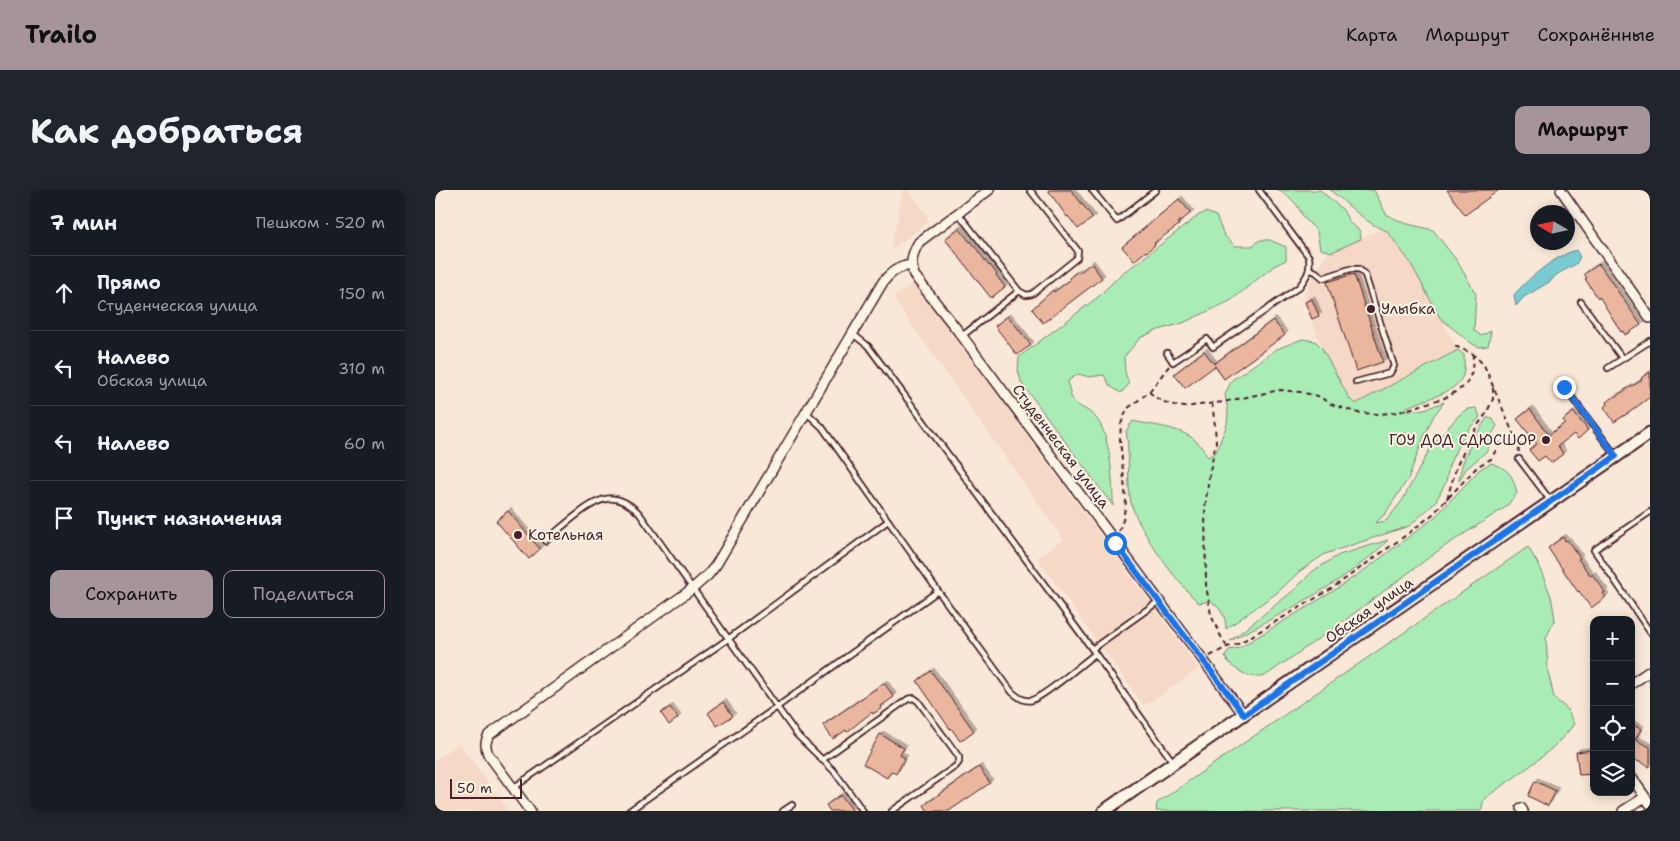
<!DOCTYPE html>
<html lang="ru">
<meta charset="utf-8">
<style>
body{margin:0;font-family:"Shantell Sans",sans-serif;background:#20242c;color:#f1f3f6}
.controls{position:absolute;right:15px;bottom:15px;display:grid;overflow:hidden;border-radius:10px;box-shadow:0 2px 12px #0003}
.controls button{width:45px;height:45px;display:grid;place-items:center;padding:0;border:0;border-bottom:1px solid #363941;background:#171b24;color:#f1f3f6;font:25px sans-serif}
.compass{position:absolute;left:1095px;top:15px;width:45px;height:45px;border-radius:50%;background:#171b24;box-shadow:0 2px 12px #0003;rotate:279deg}
.scale{position:absolute;left:15px;bottom:12px;width:72px;box-sizing:border-box;padding-left:5px;border:2px solid #4a1f2b;border-top:0;font-size:14px;line-height:18px;white-space:nowrap;color:#4a1f2b;-webkit-text-stroke:4px #fcf5e5;paint-order:stroke}
.stop{position:absolute;width:15px;height:15px;margin:-11px;border:4px solid #1a73e8;border-radius:50%;background:#fff}
.stop.end{background:#1a73e8;border-color:#fff;box-shadow:0 1px 5px #0008}
.list{margin:0;padding:0;list-style:none}
h2{display:flex;justify-content:space-between;align-items:center;height:65px;margin:0;padding:0 20px;font-size:21px}
h2 small{font-size:16px;font-weight:400;color:#9ea1a6}
.list li{display:grid;grid-template-columns:32px 1fr auto;gap:15px;align-items:center;box-sizing:border-box;height:75px;padding:0 20px;border-top:1px solid #363941}
.list b{display:block;font-size:19px;white-space:nowrap}
.list p{margin:0;font-size:16px;white-space:nowrap;color:#9ea1a6}
.list em{font-size:16px;font-style:normal;color:#9ea1a6}
.actions{display:flex;gap:10px;padding:15px 20px}
.actions a{flex:1;padding:11px 0;border:1px solid #a6949b;border-radius:10px;text-align:center;font-size:18px;color:#a6949b}
.actions .main{background:#a6949b;color:#111}
.icon{flex:none;width:28px;height:28px;fill:none;stroke:currentColor;stroke-width:2;stroke-linecap:round;stroke-linejoin:round}
.map{position:relative;flex:none;width:1215px;height:621px;overflow:hidden;border-radius:10px}
header{display:flex;align-items:center;gap:30px;box-sizing:border-box;height:70px;padding:0 25px;background:#a6949b;color:#111}
header strong{font-size:24px}
nav{display:flex;gap:28px;margin-inline-start:auto;font-size:18px}
.intro{display:flex;align-items:center;justify-content:space-between;box-sizing:border-box;height:120px;padding:0 30px}
h1{margin:0;font-size:35px}
.button{padding:12px 22px;border-radius:10px;background:#a6949b;color:#111;font-size:18px;font-weight:700}
main{display:flex;gap:30px;padding:0 30px}
aside{flex:1;background:#171b24;border-radius:10px;box-shadow:0 2px 12px #0003}
.map>svg:first-child{display:block}
</style>
<header>
<strong>Trailo</strong>
<nav><a>Карта</a><a>Маршрут</a><a>Сохранённые</a></nav>
</header>
<div class="intro"><h1>Как добраться</h1><a class="button">Маршрут</a></div>
<main>
<aside>
<h2>7 мин<small>Пешком · 520 m</small></h2>
<ul class="list">
<li><svg class="icon" aria-label="ahead" viewBox="0 0 24 24"><path d="M12 20V5M6 11l6-6 6 6"/></svg><div><b>Прямо</b><p>Студенческая улица</p></div><em>150 m</em></li>
<li><svg class="icon" aria-label="left" viewBox="0 0 24 24"><path d="M17 20v-9H6M10 6l-5 5 5 5"/></svg><div><b>Налево</b><p>Обская улица</p></div><em>310 m</em></li>
<li><svg class="icon" aria-label="left" viewBox="0 0 24 24"><path d="M17 20v-9H6M10 6l-5 5 5 5"/></svg><div><b>Налево</b></div><em>60 m</em></li>
<li><svg class="icon" aria-label="arrive" viewBox="0 0 24 24"><path d="M6 21V4h12l-3 4 3 4H6"/></svg><div><b>Пункт назначения</b></div></li>
</ul>
<div class="actions"><a class="main">Сохранить</a><a>Поделиться</a></div>
</aside>
<div class="map">
<svg width="1215" height="621" viewBox="0 0 1215 621">
<defs>
<filter id="shadow"><feDropShadow dx="3" dy="-3" stdDeviation="0" flood-color="#0004"/></filter>
</defs>
<rect width="100%" height="100%" fill="#f9e8d7"/>
<filter id="ink" filterUnits="userSpaceOnUse"><feTurbulence type="fractalNoise" baseFrequency=".02" numOctaves="2"/><feDisplacementMap in="SourceGraphic" scale="10" xChannelSelector="R" yChannelSelector="G"/><feConvolveMatrix kernelMatrix="1 2 1 2 8 2 1 2 1" color-interpolation-filters="sRGB"/></filter>
<g filter="url(#ink)">
<path fill="#f5d9c6" d="M468,0H473L493,26L491,34L455,61Z
M946,39L952,41L975,72L1023,160L920,214L914,208L887,158L868,110L871,99L876,89L891,65Z
M479,92L764,479L709,516L602,368L628,349L458,108Z
M24,553L74,621H0V570Z"/>
<path fill="#a9ecb6" stroke="#7a8670" d="M843,0H885L908,20L915,33L925,41L926,49L897,62L885,59L882,41L869,28L862,15L854,7Z
M895,0H939L951,24L969,33L998,40L1022,71L1041,104L1039,140L1046,146L1056,141L1053,156L1044,157L1036,153L1005,128L975,72L952,41C932,35 912,13 895,0Z
M771,22L781,26L789,45L800,56H817L825,50H835L851,57V70L839,76L795,111L748,133L720,141L705,148L689,167L690,182L694,194L686,203L675,196L669,185L654,187L643,184L633,191C636,224 650,211 664,232C676,251 678,294 678,316L586,192L583,180L584,167L663,107L687,83L699,75L764,25Z
M867,149L880,151L887,158L914,208L920,214L1023,160L1029,165C1029,171 1030,179 1028,185C1021,205 986,209 969,219C982,223 996,217 1009,212L998,227L988,249L973,289L950,324L940,333L951,331L967,311L996,257L1024,225L1032,219L1041,218L1045,227L1033,240L1023,256L1014,275L1011,292L1000,313L974,336L890,364L865,381L843,402L819,419L791,439C791,426 786,419 776,411L764,413C743,394 698,335 695,307C692,285 695,263 691,241L698,231C719,236 749,237 764,254C768,258 770,264 773,267L781,262L792,234L793,221L790,204L797,190L842,159Z
M1052,228H1057L1062,236L1056,246L1053,260L1031,279L1024,291C1026,268 1039,247 1052,228Z
M1056,273C1075,280 1077,284 1082,303L1071,317L1007,358L906,433L830,486C815,490 798,480 790,467L794,460L804,458L897,402L935,376L1000,327L1045,279Z
M953,350C911,393 848,422 795,451L858,401L878,381L904,365Z
M1093,357L1103,374L1116,406L1120,429L1111,448L1113,481L1119,508L1132,519L1139,534C1114,567 1081,585 1049,609L1046,621H721L722,613Z"/>
<path fill="#79cbd1" stroke="#66868f" d="M1141,60L1145,67L1141,74L1121,85L1116,91L1089,107L1081,116L1079,105C1093,88 1120,66 1141,60Z"/>
<path fill="#ebb69e" stroke="#4a1f2b" filter="url(#shadow)" d="M613,0H636L658,28L643,39L633,26L632,27Z
M1012,0H1064L1030,25Z
M744,9L756,23L743,33L744,35L719,53L720,55L712,62L711,61L699,71L687,57Z
M524,38L535,52L536,51L554,76L555,75L562,84L561,85L570,97L556,108L510,49Z
M656,73L667,88L608,133L597,119L618,100L619,102L635,90L634,88L643,81L644,83Z
M1164,74L1206,135L1190,145L1188,141L1186,142L1164,106L1163,108L1150,89L1152,88L1149,84Z
M919,84L948,172L921,181L892,92Z
M877,109L884,126L877,129L870,112Z
M573,126L596,155L582,165L560,136Z
M838,130L850,145L789,189L780,176L750,198L739,184L769,161L779,174Z
M1215,182V207L1195,222L1179,232L1169,217L1172,214L1171,212L1207,190L1206,188Z
M1095,219L1114,245L1130,233L1128,230L1138,222L1153,240L1143,249L1139,244L1123,256L1128,264L1116,273L1110,266L1103,271L1094,260L1102,254L1082,229Z
M73,321L105,359L94,369L61,331Z
M1128,347L1130,351L1132,350L1145,368L1143,369L1155,385L1157,384L1170,402L1168,403L1171,407L1156,418L1144,401L1143,402L1113,358Z
M496,481L539,541L525,551L516,538L515,539L482,491Z
M449,493L459,507L446,516L447,518L438,524L437,522L412,542L411,540L398,549L388,535Z
M288,512L298,526L282,536L273,523Z
M235,517L243,528L234,535L226,523Z
M1196,534L1206,539L1200,550L1215,557V577L1196,568Z
M445,544L469,558L465,565L470,568L461,584L456,581L452,588L428,574Z
M1158,560L1159,584L1144,585L1141,562Z
M544,577L555,593L514,621H493L489,615Z
M1100,591L1121,601L1113,616L1093,606Z
M406,605L418,621H395L391,615Z"/>
<g fill="none" stroke-linecap="round" stroke-linejoin="round">
<defs>
<path id="lane" d="M657,0L682,31L721,0
M523,23L584,101L591,105L597,104L642,68L643,61L595,0
M874,79L881,82L888,88L915,79H924L930,85L959,176L955,183L921,192
M1146,112L1187,168
M418,144L433,156L657,459L738,572
M527,146L584,101
M732,163L738,172L772,149L778,157L864,97C872,86 876,81 874,67L824,0
M1173,178L1215,151
M1129,197L1181,266
M372,223L387,237L503,401L577,502C583,507 589,512 597,510C612,505 646,474 660,464
M1084,269L1115,310
M1215,322L1159,360L1215,442
M110,351C121,342 131,333 143,324C166,306 182,301 204,323L362,545L399,581L428,621
M657,459L724,411
M387,570L473,509L479,508L483,511L524,567V572L521,576L457,621
M78,598L293,449L453,331
M194,621L342,517L503,401
M348,621L357,615"/>
<path id="street" d="M554,0L484,52C477,64 475,72 479,85L527,146L809,525
M1126,0L1215,128
M1196,494L1215,481
M1196,587L1215,614
M1086,618L1088,621
M95,621L53,564C50,556 50,552 54,545L257,399L273,385L281,375L448,92C456,82 463,77 476,75
M1188,621L1210,607"/>
<path id="secondary" d="M669,621L1215,243"/>
</defs>
<use href="#lane" stroke="#4a1f2b" stroke-width="8"/>
<use href="#street" stroke="#4a1f2b" stroke-width="12"/>
<use href="#secondary" stroke="#4a1f2b" stroke-width="15"/>
<path stroke="#4a1f2b" stroke-width="2" stroke-dasharray="5 4" stroke-linecap="butt" d="M1020,156L1038,164L1049,175L1083,255
M714,202L723,209L734,214L749,217L788,212L845,200L865,202L883,206L896,214L923,223L945,224L964,222L1012,207L1030,196L1037,182L1038,164
M777,213L780,236L781,252L774,286L770,318L771,395L776,425L784,443L792,457
M1012,309L1022,275L1042,236L1051,224L1058,209V194
M684,341L688,330L691,311L685,249L686,234L692,219L714,202L734,176
M775,466L792,457L803,454L896,399L974,343L998,324L1043,276L1056,269L1065,253L1072,251L1083,255L1084,262"/>
<use href="#lane" stroke="#fcf5e5" stroke-width="4.5"/>
<use href="#street" stroke="#fcf5e5" stroke-width="9"/>
<use href="#secondary" stroke="#fcf5e5" stroke-width="11"/>
</g>
</g>
<g fill="none" stroke-linecap="round" stroke-linejoin="round" filter="url(#ink)">
<path stroke="#1a73e8" stroke-width="6" d="M680,353L809,525L1181,266L1129,197"/>
</g>
<g fill="#4a1f2b" stroke="#fcf5e5" stroke-width="2">
<circle cx="936" cy="119" r="5"/>
<circle cx="1111" cy="250" r="5"/>
<circle cx="83" cy="345" r="5"/>
</g>
<g text-anchor="middle" dominant-baseline="central" stroke-width="4" stroke-linejoin="round" paint-order="stroke">
<g font-size="15" fill="#4a1f2b" stroke="#fcf5e5" text-anchor="start">
<text x="946" y="119">Улыбка</text>
<text x="1101" y="250" text-anchor="end">ГОУ ДОД СДЮСШОР</text>
<text x="93" y="345">Котельная</text>
</g>
<g font-size="15" fill="#4a1f2b" stroke="#fcf5e5">
<text transform="translate(626 256) rotate(53)">Студенческая улица</text>
<text transform="translate(934 420) rotate(-35)">Обская улица</text>
</g>
</g>
</svg>
<div class="controls">
<button>+</button>
<button>−</button>
<button><svg class="icon" aria-label="locate" viewBox="0 0 24 24"><circle cx="12" cy="12" r="6"/><path d="M12 2v4M12 18v4M2 12h4M18 12h4"/></svg></button>
<button><svg class="icon" aria-label="layers" viewBox="0 0 24 24"><path d="M12 4l9 5-9 5-9-5zM3 14l9 5 9-5"/></svg></button>
</div>
<svg class="compass" viewBox="-18 -18 36 36"><path d="M0-13l5 13h-10z" fill="#e53935"/><path d="M0 13l5-13h-10z" fill="#9ea1a6"/></svg>
<div class="scale">50 m</div>
<div class="stop" style="left:680px;top:353px"></div>
<div class="stop end" style="left:1129px;top:197px"></div>
</div>
</main>
